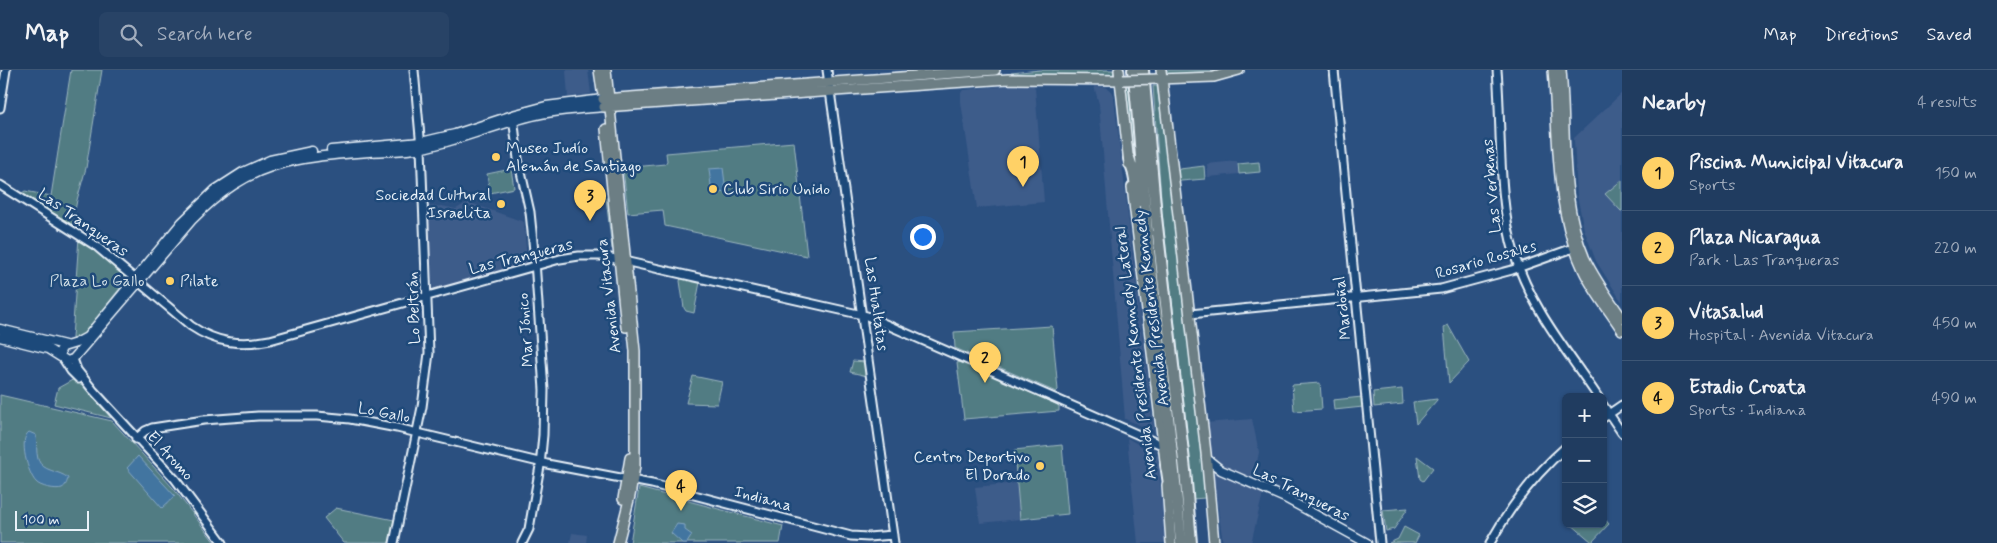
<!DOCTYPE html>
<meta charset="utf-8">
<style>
body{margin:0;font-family:Mynerve,sans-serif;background:#284366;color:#f1f3f6}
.controls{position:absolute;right:15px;bottom:15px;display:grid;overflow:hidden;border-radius:8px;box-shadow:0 1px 4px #0004}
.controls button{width:45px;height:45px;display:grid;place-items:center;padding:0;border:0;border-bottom:1px solid #3d5675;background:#203c60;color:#f1f3f6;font:25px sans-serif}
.scale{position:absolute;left:15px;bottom:12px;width:74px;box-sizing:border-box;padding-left:5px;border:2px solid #e8f1f8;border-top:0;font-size:14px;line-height:18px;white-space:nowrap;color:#e8f1f8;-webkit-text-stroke:4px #1f4a7a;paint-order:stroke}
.you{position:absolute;left:922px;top:166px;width:18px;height:18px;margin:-12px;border:4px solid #fff;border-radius:50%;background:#1a73e8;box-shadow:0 0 0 8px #1a73e833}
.badge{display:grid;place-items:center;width:32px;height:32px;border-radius:50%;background:#ffd166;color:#111;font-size:16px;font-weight:700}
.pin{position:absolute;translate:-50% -41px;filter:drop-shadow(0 1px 2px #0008)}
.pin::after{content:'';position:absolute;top:26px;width:18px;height:15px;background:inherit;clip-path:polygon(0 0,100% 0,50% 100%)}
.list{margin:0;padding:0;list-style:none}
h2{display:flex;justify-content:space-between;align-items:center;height:65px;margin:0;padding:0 20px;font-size:21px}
h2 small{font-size:16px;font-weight:400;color:#a2adbd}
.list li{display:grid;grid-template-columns:32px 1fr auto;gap:15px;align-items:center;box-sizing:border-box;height:75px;padding:0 20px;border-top:1px solid #3d5675}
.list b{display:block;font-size:19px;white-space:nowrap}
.list p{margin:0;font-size:16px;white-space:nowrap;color:#a2adbd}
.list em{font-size:16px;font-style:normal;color:#a2adbd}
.icon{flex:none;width:28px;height:28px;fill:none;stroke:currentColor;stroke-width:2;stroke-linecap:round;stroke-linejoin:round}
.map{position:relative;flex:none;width:1622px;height:473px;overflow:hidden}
header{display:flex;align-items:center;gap:30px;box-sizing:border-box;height:70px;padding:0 25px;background:#203c60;border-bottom:1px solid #3d5675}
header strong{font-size:24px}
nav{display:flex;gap:28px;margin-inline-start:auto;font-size:18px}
.search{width:350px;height:45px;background:#284366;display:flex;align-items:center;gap:12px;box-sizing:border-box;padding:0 18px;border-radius:8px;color:#a2adbd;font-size:19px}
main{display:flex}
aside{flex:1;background:#203c60}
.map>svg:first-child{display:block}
</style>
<header>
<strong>Map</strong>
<div class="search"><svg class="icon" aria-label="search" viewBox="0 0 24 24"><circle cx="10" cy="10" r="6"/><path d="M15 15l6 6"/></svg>Search here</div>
<nav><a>Map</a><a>Directions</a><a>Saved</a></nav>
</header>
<main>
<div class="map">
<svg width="1622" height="473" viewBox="0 0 1622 473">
<rect width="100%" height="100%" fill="#2b5080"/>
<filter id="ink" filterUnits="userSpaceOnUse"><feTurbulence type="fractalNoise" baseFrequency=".02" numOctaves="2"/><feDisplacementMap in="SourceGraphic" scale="10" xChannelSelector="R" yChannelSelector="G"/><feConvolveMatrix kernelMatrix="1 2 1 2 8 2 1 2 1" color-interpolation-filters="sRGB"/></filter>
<g filter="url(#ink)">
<path fill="#3e5c8a" d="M566,0H588L591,24L568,27Z
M1032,13L1035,18L1044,132L977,138L961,32V23L963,20Z
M1094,16L1105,17L1111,21L1114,28L1154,361L1125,349L1099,34Z
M1622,23V232L1596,191L1584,159L1577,125L1574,68Z
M1237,91L1238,104L1208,107L1207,94Z
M468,132L524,152L527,193L433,219L427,137L442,136L456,139Z
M1252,349L1259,382L1256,397L1252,405L1264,419L1251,473H1223L1206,353Z
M1127,368L1158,386L1165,473H1138Z
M1017,413L1020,449L980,453L975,417Z
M572,463L587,465L586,473H570Z"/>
<path fill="#517c83" stroke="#9cb6be" d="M71,0H102L86,98L77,130L72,156L22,123L25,121L51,126Z
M1040,0H1113L1114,5H1012L1011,3Z
M1167,0H1223L1219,3L1167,4Z
M1126,16H1129L1138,103L1131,69Z
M1153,16H1157C1177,152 1194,290 1205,428L1192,429L1186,354L1162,142Z
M794,72L807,186L665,156L663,140L628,143L623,98L665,94L667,91L666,83Z
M1259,92L1260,102L1239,104L1238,94Z
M1204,96L1205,109L1181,111L1178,110V100L1180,99Z
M511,99L514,118L490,123L487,104Z
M1622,110V141H1621L1605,124Z
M606,128H608L614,179H612Z
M79,167L128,208L83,265L73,270L72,268Z
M1155,190H1157L1177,357L1187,473H1185L1175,358Z
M681,208L700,212L694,243L686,241L684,238L680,211Z
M1448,255L1469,292L1449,313L1444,257Z
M1052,256L1058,320L1056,322L955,278L954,262Z
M853,291L866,292L867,306L850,302Z
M961,292L1056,334L1059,336V341L964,349L957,293Z
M693,306L722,312L717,334L686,333Z
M76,308L111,348L54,334L58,318Z
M1320,313L1322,339L1294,341L1292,315Z
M1402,319L1403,334L1374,337L1373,322Z
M0,325L112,351L173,418L215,473H0Z
M1362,327L1363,337L1334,340L1333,330Z
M1437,329V330L1416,354L1413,332Z
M1062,375L1068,444L1020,449L1014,380Z
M1417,386L1433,398L1423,411L1420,409Z
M639,418L783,456L780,473H630Z
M336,438L394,450L389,473H344L324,448Z
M1408,438L1394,459L1386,461L1383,440Z
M1603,447L1609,454L1592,472L1571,454H1603Z
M1404,457L1419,465L1415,473H1389L1398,469Z"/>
<path fill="#4375a0" stroke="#85a7c3" d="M723,98L726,122L712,124L709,99Z
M29,362L36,365C37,373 36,382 38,389C42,402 59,400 68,408C67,412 66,416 62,418C56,420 40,417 36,412C28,404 18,369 29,362Z
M138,386L175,426L162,438L127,398Z
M677,454L685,455V460L692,465L687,473H682L671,463Z"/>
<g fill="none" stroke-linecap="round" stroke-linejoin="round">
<defs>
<path id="tertiary" d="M827,0L894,473
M1334,0L1380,473
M1497,0C1502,60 1497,128 1515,186C1531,238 1568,282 1598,327
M0,38L6,0
M513,46L518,89L530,142L535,191L544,320L543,365L540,396L529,459L522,473
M0,115L96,176L191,256C216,273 240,276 270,270L560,189L579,186H602L867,246L1164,376
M1190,244L1441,219L1512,200L1579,176
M73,289L77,300L93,320L175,409L223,473
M64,290L71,301L79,309
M1603,335L1622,363
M1603,348L1622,335
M136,369L145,361L152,358L204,350L258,346H317L350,349L397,358L547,394L652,414L851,466L868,467L893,465
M394,473L422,337L429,283L421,78L414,0
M1490,473C1510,437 1535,404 1566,377"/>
<path id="secondary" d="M331,80L421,72L455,64L516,44L546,36L603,29
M0,259L65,275
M0,267L48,279L67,291L73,289L192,150C250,91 292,88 370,82C387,81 406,81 423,78C460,70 495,55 532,46C556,40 580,39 604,37
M61,286L60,281L63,277L76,273L87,267L182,152L215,120L243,102L270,90L312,81
M1206,388L1221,400L1285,428L1367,473"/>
<path id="primary" d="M599,0L602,21
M606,0L635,281V396L630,426L618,473
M1119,0L1129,94
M1161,0L1206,383L1214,473
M1553,0C1559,66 1554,137 1583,199C1593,221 1609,240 1622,260
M1561,0C1567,63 1559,130 1585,189C1595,210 1609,229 1622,248
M1158,9L1214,7L1239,0
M603,29L995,0
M604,37L1008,9L1123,10
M606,59L626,257
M1132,117L1166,399
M1167,415L1171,473
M623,429L630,388"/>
<path id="motorway" d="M1133,0C1140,57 1142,114 1148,170C1159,271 1172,372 1181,473
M1143,0L1156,147L1185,400L1191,473
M1129,88L1133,100L1139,131
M1166,394L1170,421"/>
</defs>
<use href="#tertiary" stroke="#e8f1f8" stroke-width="11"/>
<use href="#secondary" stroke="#e8f1f8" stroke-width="11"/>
<use href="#primary" stroke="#e8f1f8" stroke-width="12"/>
<use href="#motorway" stroke="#e8f1f8" stroke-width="14"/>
<use href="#tertiary" stroke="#1f4a7a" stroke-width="7"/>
<use href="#secondary" stroke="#1f4a7a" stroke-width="8"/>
<use href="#primary" stroke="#6c7e84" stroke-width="9"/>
<use href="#motorway" stroke="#6c7e84" stroke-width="10"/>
<defs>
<path id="primary-bridge" d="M1123,10L1158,9"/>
</defs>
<use href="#primary-bridge" stroke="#e8f1f8" stroke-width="12" stroke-linecap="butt"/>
<use href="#primary-bridge" stroke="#6c7e84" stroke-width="9"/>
</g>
</g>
<g fill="#ffd166" stroke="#1f4a7a" stroke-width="2">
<circle cx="496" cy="87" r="5"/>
<circle cx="713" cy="119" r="5"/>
<circle cx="501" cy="134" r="5"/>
<circle cx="170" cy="211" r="5"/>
<circle cx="1040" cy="396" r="5"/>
</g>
<g text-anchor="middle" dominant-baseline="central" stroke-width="5" stroke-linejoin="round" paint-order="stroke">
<g font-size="16" fill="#e8f1f8" stroke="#1f4a7a" text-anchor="start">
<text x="506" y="78">Museo Judío<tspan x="506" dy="18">Alemán de Santiago</tspan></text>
<text x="723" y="119">Club Sirio Unido</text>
<text x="491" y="125" text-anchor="end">Sociedad Cultural<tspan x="491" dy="18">Israelita</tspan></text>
<text x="180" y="211">Pilate</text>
<text x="1030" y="387" text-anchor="end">Centro Deportivo<tspan x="1030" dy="18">El Dorado</tspan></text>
</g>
<g font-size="16" fill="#e8f1f8" stroke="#1f4a7a">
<text transform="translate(1492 116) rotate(-95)">Las Verbenas</text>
<text transform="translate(83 153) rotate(35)">Las Tranqueras</text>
<text transform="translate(521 187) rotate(-14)">Las Tranqueras</text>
<text transform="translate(1486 190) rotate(-16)">Rosario Rosales</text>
<text transform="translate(609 226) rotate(-97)">Avenida Vitacura</text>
<text transform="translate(876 234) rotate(82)">Las Hualtatas</text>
<text transform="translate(414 238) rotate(-92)">Lo Beltrán</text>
<text transform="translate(1152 238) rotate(-97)">Avenida Presidente Kennedy</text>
<text transform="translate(1343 238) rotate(-96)">Mardoñal</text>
<text transform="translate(526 260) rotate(-94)">Mar Jónico</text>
<text transform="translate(1136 283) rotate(-97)">Avenida Presidente Kennedy Lateral</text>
<text transform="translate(384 343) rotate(11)">Lo Gallo</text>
<text transform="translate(170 386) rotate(48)">El Aromo</text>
<text transform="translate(1301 423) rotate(27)">Las Tranqueras</text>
<text transform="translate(763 429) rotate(15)">Indiana</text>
</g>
<g font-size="16" fill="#d1dfe6" stroke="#1f4a7a">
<text x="97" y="211">Plaza Lo Gallo</text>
</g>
</g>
</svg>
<div class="controls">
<button>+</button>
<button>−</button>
<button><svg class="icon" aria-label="layers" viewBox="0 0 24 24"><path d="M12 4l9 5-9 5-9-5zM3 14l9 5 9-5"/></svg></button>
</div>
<div class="scale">100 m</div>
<div class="you"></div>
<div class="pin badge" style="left:1023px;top:117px">1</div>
<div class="pin badge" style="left:985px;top:313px">2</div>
<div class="pin badge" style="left:590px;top:151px">3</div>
<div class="pin badge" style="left:681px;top:441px">4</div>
</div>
<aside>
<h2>Nearby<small>4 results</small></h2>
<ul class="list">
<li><span class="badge">1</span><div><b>Piscina Municipal Vitacura</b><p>Sports</p></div><em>150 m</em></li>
<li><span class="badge">2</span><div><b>Plaza Nicaragua</b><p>Park · Las Tranqueras</p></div><em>220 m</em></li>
<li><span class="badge">3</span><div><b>Vitasalud</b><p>Hospital · Avenida Vitacura</p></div><em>450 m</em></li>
<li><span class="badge">4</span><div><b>Estadio Croata</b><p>Sports · Indiana</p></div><em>490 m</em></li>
</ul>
</aside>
</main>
